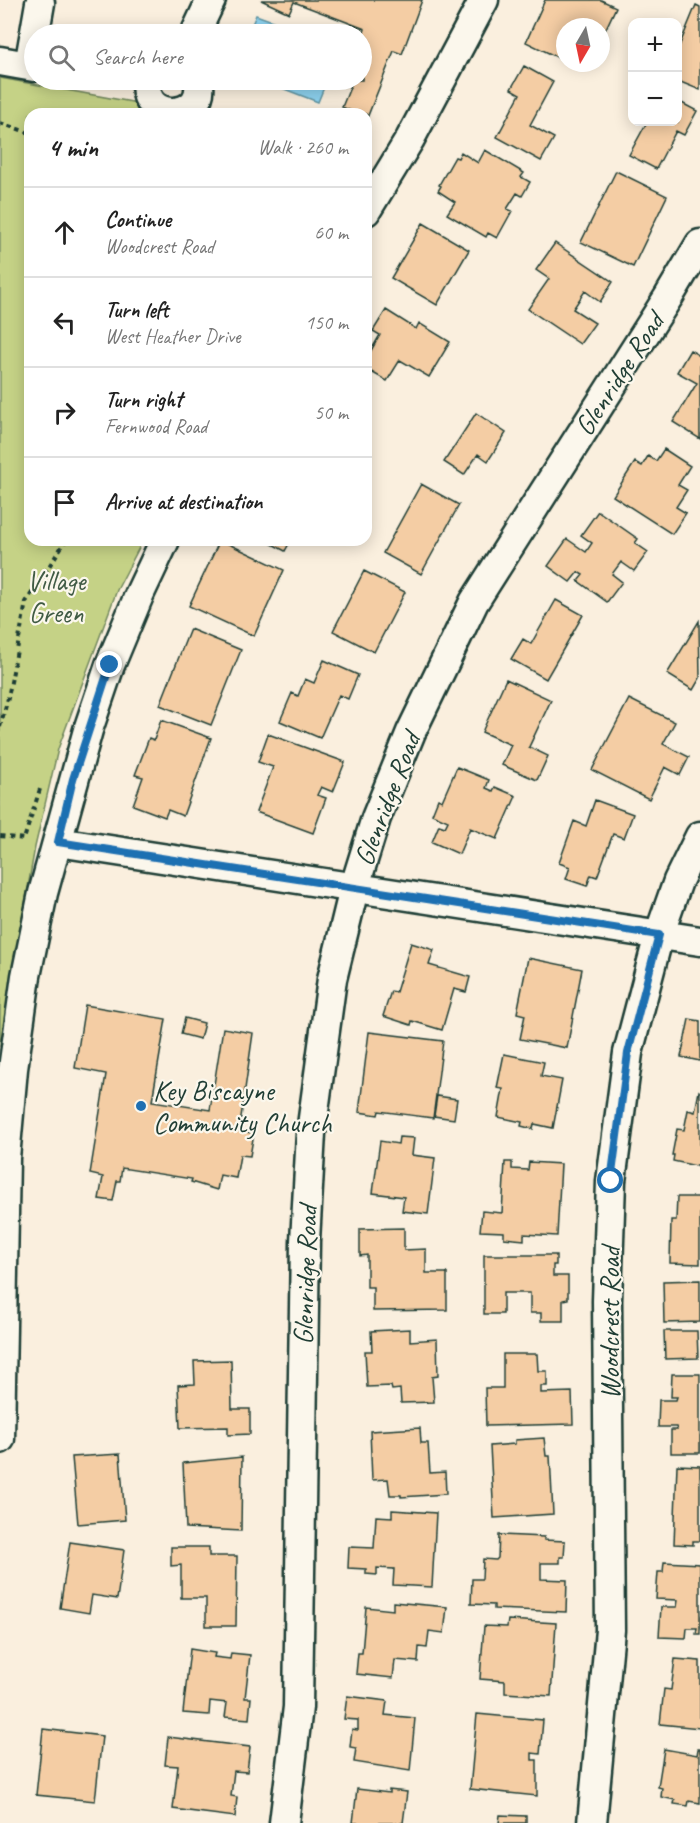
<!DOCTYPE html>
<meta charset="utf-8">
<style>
body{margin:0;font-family:Caveat,sans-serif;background:#f6f6f6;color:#222}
.controls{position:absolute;right:18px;top:18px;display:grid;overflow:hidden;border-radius:12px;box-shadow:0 3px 15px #0003}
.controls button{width:54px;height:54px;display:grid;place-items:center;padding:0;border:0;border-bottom:2px solid #e0e0e0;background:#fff;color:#222;font:30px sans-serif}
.compass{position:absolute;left:556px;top:18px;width:54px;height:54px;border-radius:50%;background:#fff;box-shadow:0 3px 15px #0003;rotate:189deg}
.stop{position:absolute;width:18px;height:18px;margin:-14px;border:4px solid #1f6fb2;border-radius:50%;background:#fff}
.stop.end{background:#1f6fb2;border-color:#fff;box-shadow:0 2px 6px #0008}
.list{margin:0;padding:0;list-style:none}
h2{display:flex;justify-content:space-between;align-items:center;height:78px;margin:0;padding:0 24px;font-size:26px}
h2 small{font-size:20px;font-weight:400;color:#767676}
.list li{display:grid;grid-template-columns:39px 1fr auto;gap:18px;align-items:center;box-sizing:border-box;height:90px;padding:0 24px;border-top:2px solid #e0e0e0}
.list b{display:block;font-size:22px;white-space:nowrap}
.list p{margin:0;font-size:20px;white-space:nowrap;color:#767676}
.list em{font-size:20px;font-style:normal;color:#767676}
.icon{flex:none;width:33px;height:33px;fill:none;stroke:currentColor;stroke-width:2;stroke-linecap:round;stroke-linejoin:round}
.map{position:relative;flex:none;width:700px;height:1823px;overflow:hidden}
.search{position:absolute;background:#fff;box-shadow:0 3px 15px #0003;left:24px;top:24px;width:348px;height:66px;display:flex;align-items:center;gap:15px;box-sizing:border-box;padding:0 21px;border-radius:33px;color:#767676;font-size:22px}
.panel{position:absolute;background:#fff;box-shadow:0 3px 15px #0003;left:24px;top:108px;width:348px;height:438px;border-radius:18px}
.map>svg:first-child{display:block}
</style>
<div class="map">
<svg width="700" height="1823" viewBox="0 0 700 1823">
<rect width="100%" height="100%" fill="#faefde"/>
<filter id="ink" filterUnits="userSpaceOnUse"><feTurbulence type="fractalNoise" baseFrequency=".0167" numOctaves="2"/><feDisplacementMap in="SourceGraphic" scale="12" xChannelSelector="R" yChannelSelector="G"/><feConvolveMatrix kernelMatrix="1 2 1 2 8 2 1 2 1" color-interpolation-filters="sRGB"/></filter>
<g filter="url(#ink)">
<path fill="#c5d286" stroke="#72885d" stroke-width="1.5" d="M0,78L132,102L143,114H30V540H143L117,590L58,749L35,847L0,1047Z"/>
<path fill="#8ed3f0" stroke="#6297a5" stroke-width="1.5" d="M256,15L308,34H248Z
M261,80H327L318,102Z"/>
<path fill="#f4cda4" stroke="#1f3d34" stroke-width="1.5" d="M261,0H422L402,54L394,51L367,118L366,114H358L342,107L353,80H362V57L367,42L362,39L365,29L294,2L289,13Z
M545,0H601L616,7L601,39V27H565V61L526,42Z
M696,5L700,7V90L678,81V49Z
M524,66L553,82L530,125L554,138L541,161L497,137L520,94L511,89Z
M678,101L697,111L684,135L676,131L656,169L629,155L647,122H678Z
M485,150L524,173L521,177L530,182L522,196L517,193L507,209L512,211L497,238L488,233L486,237L447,214L455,202L438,191L441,186L439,185L455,157L458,158L461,152L478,163Z
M616,171L667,196L633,267L581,242Z
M423,223L469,250L437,305L391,278Z
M555,243L613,282L600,302L585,291L573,309L595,323L580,344L528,309L549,279L536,270Z
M386,310L416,329L419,323L450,342L429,377L400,360L387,381L366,369V359L380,335L373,331Z
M690,350L700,356V439L673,422L697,383L677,372Z
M476,413L506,433L488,461L478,454L464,475L444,462Z
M664,449L690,466L678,485L687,490L676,507L686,513L672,534L613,496L635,462L642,466L648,456L656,461Z
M421,484L459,505L421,574L383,553Z
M598,511L638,539L635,543L648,552L634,571L621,562L612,574L622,582L607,602L578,581L583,575L578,572L570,582L548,566L567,539L586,552L592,543L581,535Z
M220,540L284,570L254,636L189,606Z
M265,540H291L285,551Z
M364,571L405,592L374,652L333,631Z
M556,600L583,615L546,679L511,659L523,639L531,644Z
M699,621L700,678L693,690L667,674Z
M190,629L241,650L211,725L160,705Z
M324,660L358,675L348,699L339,695L320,738L280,721L292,693L298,696L305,679L314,683Z
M506,679L551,700L529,747L548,756L537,780L502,765L511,745L482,732Z
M629,699L675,722L663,744L689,757L680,775L665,767L649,799L592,770Z
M161,720L211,738L183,816L168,810L165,817L133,805L143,777L135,775L149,738L154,740Z
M268,734L345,762L333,792L321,787L317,795L326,798L313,833L256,812L273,767L258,762Z
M457,767L489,780L486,788L493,791L495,787L516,796L497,839L470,828L459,854L432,842L439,825L445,827L448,821L432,814L438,799L442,801Z
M595,800L633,814L624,838L613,834L597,877L591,875L587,886L566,879L570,867L559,863L574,821L586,826Z
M411,943L434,950L429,965L470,977L466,992L454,989L442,1030L412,1021L411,1025L383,1016L391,991L396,992Z
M528,958L582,969L567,1048L520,1039L525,1015L517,1013Z
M85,1005L166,1019L152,1101L210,1110L223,1028L253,1033L239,1131L254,1133L250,1156L240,1155L236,1178L220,1175L217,1190L191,1182L192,1179L122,1168L120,1181H117L113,1201L99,1199L103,1177L90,1174L106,1074L75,1068Z
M185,1018L204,1023L200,1039L181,1034Z
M689,1019L700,1021V1061L681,1057Z
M369,1032L443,1041L433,1118L379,1111L378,1115L359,1112Z
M504,1054L544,1062L541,1076L562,1080L553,1128L534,1124L533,1129L521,1126L522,1122L498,1117L503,1089L497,1088Z
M699,1091L700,1092V1170L696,1166L673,1161L674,1155H672L677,1129L684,1130L688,1110L695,1112Z
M437,1096L457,1099L454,1119L434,1116Z
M399,1137L414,1138L412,1155L435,1158L428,1214L402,1211L404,1197L373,1193L380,1141L398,1144Z
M505,1162H512V1169L528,1170L529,1162L561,1164L557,1236L524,1234V1240L504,1238V1232L480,1231L482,1211L502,1213Z
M677,1197H700V1264L670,1263L671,1220H676Z
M404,1228V1250L426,1249V1273H447V1310L373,1311V1287H367V1255L360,1256V1229Z
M484,1255H556V1265H553V1276H568V1299L563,1300V1321H541V1313H530V1293H503V1314H484Z
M700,1280V1322L664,1323L663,1281Z
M410,1329V1341L437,1339L438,1376L432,1377L434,1402L401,1403L400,1389L392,1390L391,1386L367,1387L365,1351H372L371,1331Z
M664,1331H697L698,1358L665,1359Z
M503,1354H537L538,1371H547V1386H541V1393L572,1392L573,1424L486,1426L485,1388H503Z
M231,1360L232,1409H250V1434L228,1435V1427L180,1428L178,1385L195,1384L194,1361Z
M672,1374H700V1453H671V1430H677L676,1427H658L659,1400H676L677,1397H671Z
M420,1428L421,1443H428L430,1473L445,1472L446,1494L401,1497V1495H390L388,1479L372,1480L370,1431Z
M544,1438L546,1456H550L553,1514L494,1518L490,1446L515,1444V1440Z
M120,1454L125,1520L78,1524L72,1457Z
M242,1457L241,1531L186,1528L183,1463Z
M677,1465L700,1466V1541H693V1545L674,1544Z
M392,1510L436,1513L432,1587L393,1585L394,1569L377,1568V1575L366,1574V1569L348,1568L349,1547L374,1548L376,1516L392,1517Z
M499,1535L544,1537V1540L565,1541L564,1557H560V1563H541V1579L567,1580L566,1612L494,1609V1605L471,1604L472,1579H482L483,1559L496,1560L498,1558Z
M70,1542L124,1550L117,1599L92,1595L89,1613L60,1608Z
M171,1547H209V1556H237L236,1626H206V1598H181V1565L171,1566Z
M664,1562L700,1564V1634H696L697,1628H687L686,1638L659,1637L661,1607H677L678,1600L656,1599L658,1572H663Z
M393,1602L447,1607L444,1633L429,1631L427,1648L419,1647L418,1662L395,1660L393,1678L356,1674L358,1653H362L366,1607L393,1610Z
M508,1620L556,1623L551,1696L505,1693V1681L480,1679L484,1626L507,1627Z
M190,1649L215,1653L214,1657L230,1659L231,1653L250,1655L245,1698H251L249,1719L225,1717L227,1703L210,1701L209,1715L183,1713Z
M675,1659L700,1661V1728L660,1724L664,1689L671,1690Z
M347,1696L387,1701L385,1715L415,1718L410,1771L354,1762L356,1748L350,1747L352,1729L358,1730V1720L344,1719Z
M477,1714L543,1720L540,1754L532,1753V1760H537V1796L470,1789Z
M43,1729L102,1736L95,1801L36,1795Z
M168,1737L250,1747L247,1772L234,1771L231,1796L237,1797L235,1817L173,1809L178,1766L165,1765Z
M664,1749L697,1755L698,1749H700V1803L689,1801L688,1806L674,1804L675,1800L661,1797L662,1788L658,1787Z
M357,1789L389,1793V1790L407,1792L403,1823H353Z
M500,1815L526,1816V1823H499Z"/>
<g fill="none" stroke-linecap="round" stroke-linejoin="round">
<defs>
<path id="minor" d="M195,34L211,0
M0,61L34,67
M29,66L40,3
M147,80C139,124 209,121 198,80
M366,211L410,139L484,0
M58,842L700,941
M0,1439L5,1158L13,1069L26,976L43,893L88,730L110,665L140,593L165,540
M284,1823L298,1707L305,1241L311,1133L332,979L354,889L376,818L411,732L474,602L669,296L700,244
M592,1823L610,1630L607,1301L611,1181L628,1053L659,935L678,881L700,836"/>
</defs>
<use href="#minor" stroke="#1f3d34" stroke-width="33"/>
<path stroke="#1f3d34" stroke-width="4" stroke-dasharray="4.5 4.5" stroke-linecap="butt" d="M0,123L30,133
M0,727L8,698L26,602L66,540
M0,836L24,839L41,786"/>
<use href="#minor" stroke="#fbf7ec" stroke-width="28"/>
</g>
</g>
<g fill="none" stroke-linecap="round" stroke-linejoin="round" filter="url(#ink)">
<path stroke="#1f6fb2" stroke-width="8" d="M110,665L73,779L58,842L659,935L628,1053L611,1181"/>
</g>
<circle fill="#1f6fb2" stroke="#fbf7ec" stroke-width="2" cx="141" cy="1106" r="6"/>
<g text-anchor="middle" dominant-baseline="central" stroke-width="4.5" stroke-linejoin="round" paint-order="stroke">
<g font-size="28" fill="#1f3d34" stroke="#fbf7ec">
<text transform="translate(619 374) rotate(-57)">Glenridge Road</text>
<text transform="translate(387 799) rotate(-69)">Glenridge Road</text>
<text transform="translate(305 1275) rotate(-88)">Glenridge Road</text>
<text transform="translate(609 1323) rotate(-90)">Woodcrest Road</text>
</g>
<g font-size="28" fill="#405b44" stroke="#fbf7ec">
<text x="56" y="580">Village<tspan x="56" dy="32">Green</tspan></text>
</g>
<g font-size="28" fill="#1f3d34" stroke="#fbf7ec" text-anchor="start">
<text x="153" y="1090">Key Biscayne<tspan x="153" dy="32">Community Church</tspan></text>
</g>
</g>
</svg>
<div class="controls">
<button>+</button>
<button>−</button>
</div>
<svg class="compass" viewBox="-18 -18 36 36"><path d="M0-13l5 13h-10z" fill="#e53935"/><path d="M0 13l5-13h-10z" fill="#767676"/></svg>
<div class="stop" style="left:611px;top:1181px"></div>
<div class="stop end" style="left:110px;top:665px"></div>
<div class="search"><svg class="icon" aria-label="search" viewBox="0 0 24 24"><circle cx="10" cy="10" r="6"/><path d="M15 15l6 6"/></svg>Search here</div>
<section class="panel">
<h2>4 min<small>Walk · 260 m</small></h2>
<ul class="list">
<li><svg class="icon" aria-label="ahead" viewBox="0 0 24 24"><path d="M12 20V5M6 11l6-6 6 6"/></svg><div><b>Continue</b><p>Woodcrest Road</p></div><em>60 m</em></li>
<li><svg class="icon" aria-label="left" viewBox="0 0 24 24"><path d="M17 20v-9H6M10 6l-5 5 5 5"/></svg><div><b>Turn left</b><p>West Heather Drive</p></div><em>150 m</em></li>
<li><svg class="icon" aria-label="right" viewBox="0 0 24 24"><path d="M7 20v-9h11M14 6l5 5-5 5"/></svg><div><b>Turn right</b><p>Fernwood Road</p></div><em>50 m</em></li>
<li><svg class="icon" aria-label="arrive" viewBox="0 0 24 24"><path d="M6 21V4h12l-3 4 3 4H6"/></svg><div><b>Arrive at destination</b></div></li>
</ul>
</section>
</div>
